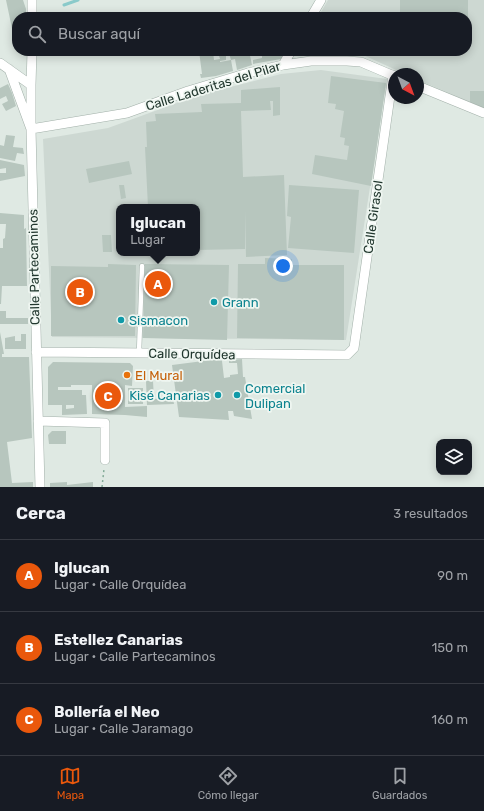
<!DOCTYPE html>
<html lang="es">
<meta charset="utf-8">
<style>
body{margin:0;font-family:Rubik,sans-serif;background:#20242c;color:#f1f3f6}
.controls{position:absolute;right:12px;bottom:12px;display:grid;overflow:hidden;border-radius:8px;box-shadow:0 2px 10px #0003}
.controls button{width:36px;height:36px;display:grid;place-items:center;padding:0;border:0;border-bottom:1px solid #363941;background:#171b24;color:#f1f3f6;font:20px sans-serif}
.compass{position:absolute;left:388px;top:68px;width:36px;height:36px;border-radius:50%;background:#171b24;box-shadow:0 2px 10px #0003;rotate:139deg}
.you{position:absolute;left:283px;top:266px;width:14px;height:14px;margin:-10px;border:3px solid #fff;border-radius:50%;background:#1a73e8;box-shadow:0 0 0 6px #1a73e833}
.badge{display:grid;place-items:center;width:26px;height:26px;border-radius:50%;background:#ea580c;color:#fff;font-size:13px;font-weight:700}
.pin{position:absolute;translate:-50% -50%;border:2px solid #fff;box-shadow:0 1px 4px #0006}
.popup{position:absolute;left:116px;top:204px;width:84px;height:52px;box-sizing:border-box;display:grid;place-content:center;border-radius:8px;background:#171b24;filter:drop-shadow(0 1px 3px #0005);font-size:13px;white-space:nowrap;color:#9ea1a6}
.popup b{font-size:15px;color:#f1f3f6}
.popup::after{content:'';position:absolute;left:50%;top:100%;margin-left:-8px;border:8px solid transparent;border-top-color:#171b24}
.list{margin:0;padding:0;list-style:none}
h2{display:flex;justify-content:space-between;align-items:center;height:52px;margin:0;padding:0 16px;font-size:17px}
h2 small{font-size:13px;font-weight:400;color:#9ea1a6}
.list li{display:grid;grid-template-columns:26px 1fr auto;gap:12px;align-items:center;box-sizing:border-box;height:72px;padding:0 16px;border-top:1px solid #363941}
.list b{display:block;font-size:15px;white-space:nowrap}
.list p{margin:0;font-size:13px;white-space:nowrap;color:#9ea1a6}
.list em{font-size:13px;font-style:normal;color:#9ea1a6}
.icon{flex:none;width:22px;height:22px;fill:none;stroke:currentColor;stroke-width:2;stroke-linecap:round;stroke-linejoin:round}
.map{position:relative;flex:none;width:484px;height:487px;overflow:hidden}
.search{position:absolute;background:#171b24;box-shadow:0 2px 10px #0003;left:12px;right:12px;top:12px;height:44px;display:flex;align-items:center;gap:10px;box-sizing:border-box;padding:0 14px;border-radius:16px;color:#9ea1a6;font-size:15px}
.sheet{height:268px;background:#171b24}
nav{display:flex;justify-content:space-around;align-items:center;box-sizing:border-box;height:56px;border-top:1px solid #363941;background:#171b24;font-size:11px;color:#9ea1a6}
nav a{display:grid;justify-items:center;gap:2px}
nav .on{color:#ea580c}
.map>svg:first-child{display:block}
</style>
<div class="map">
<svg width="484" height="487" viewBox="0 0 484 487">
<rect width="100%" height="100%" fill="#dfe9e3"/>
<path fill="#cdd8d2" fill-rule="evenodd" d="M328,0H484V108L418,80V74H405L361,54L303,56L299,51H467V17H318Z
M321,70L387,79L346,340L52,337L43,139L108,128L199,95L281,74ZM119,207H197V253H119Z"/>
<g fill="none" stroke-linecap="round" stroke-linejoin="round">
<path stroke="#8acaca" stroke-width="3" d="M64,5L78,0"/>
</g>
<path fill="#b7c6be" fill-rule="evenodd" d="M6,0H23L26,9V17H17V38H14Z
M400,0H468V17H400Z
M467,19H468L469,47H467Z
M199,51H213L214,60L220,59L219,56L226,54V60L220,61V62L231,60L229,53L240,51H249L252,65L237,70L235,59L231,60L233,71L216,76L201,78L200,74H202Z
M251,51H286L281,59L253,64V60L262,58V54L252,55Z
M331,76L386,83L371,186L312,174L315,155L347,160L349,146L344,145L345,138L340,137L344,111L335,109L336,104L328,103Z
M8,84L12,93L16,106L6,111L2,104L8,101L6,96L0,99V88Z
M280,87V115L273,116V101H270L271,110L241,111L243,177L284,175L287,255L246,257L245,211V249L197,250V207H148L145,147H147L146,122L156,121L155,114L202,112L201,104L241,103V90Z
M470,91H484V108L470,102Z
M6,135L15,136L13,147L23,148L24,154L17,153L15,161L0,158V145L4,146Z
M0,160L24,165L25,176L0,181V173H6V168L0,169Z
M129,161L132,174L89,183L86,169Z
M119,185H124L126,198L121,199Z
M289,185L359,190L354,253L288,248L291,217L287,216Z
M0,213L24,215V229L26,228L27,286H2L1,304H0V248H3V239L5,238L6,224H0Z
M102,235H111L112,252H103Z
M265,258L292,259V265H344V340L237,338L238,264H265Z
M108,264L136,265L135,336H51V266L108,267Z
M145,264L229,265L227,340L143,338Z
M0,311H6V318H28V324H0Z
M0,332L4,354H2V357H29L32,438L7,442L12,483L33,482V487H0Z
M21,334H26V349H5V338L15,336V341H21Z
M219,359L222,361L224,378L230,377V375L238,374L237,363H229V360L242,359L243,377H245L252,419L234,416L233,411H228L229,420L179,417L172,365Z
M53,362L130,363L133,366L132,386L125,385V407L147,406V417L125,415L92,414V385H71V387H58V390H82V395H86L87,414L62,415V405H48V367ZM105,385H112V389H105ZM66,405H74V408L66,409Z
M146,381H153L154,399L173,398L174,404L147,405Z
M128,388H143V404H128Z
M52,431H66V444H49L48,435Z
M67,482V485L93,482V487H50V483Z"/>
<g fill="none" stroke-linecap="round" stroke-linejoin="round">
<defs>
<path id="lane" d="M139,353L142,266"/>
<path id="street" d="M32,0V17
M311,17L321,0
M0,63L31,85V129L40,487
M283,65L291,51
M9,69L31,129L127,113L188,91L248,73L283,65L311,61H347L361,62L394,76
M31,85L32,51
M418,86L484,113
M36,352L347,355L354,348L393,75
M38,421L105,423V460"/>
</defs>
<use href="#lane" stroke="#a2b0a9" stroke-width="5.5"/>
<use href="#street" stroke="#a2b0a9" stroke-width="10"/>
<path stroke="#82aa97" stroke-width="1.5" stroke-dasharray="2 3" stroke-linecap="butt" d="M102,487L104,469"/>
<use href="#lane" stroke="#fff" stroke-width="4.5"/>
<use href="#street" stroke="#fff" stroke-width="9"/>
</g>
<g fill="#0f9aa8" stroke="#eff6f1" stroke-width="1.5">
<circle cx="214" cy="302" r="4"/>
<circle cx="121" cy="320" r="4"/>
<circle cx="218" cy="395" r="4"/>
<circle cx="237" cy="395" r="4"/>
</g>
<circle fill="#e8710a" stroke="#eff6f1" stroke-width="1.5" cx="127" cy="375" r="4"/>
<g text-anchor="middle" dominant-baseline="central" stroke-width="3.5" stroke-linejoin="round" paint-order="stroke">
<g font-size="13" fill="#21372e" stroke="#eff6f1">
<text transform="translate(213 86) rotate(-17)">Calle Laderitas del Pilar</text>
<text transform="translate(373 217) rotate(-82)">Calle Girasol</text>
<text transform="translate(34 267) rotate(-91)">Calle Partecaminos</text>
<text transform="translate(192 354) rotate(1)">Calle Orquídea</text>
</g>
<g font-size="13" fill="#0d838f" stroke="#eff6f1" text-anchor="start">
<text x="222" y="302">Grann</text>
<text x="129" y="320">Sismacon</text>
<text x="245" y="388">Comercial<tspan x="245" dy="15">Dulipan</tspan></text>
<text x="210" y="395" text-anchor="end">Kisé Canarias</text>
</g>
<g font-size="13" fill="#c56008" stroke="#eff6f1" text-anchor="start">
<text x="135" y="375">El Mural</text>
</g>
</g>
</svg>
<div class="controls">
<button><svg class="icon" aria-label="layers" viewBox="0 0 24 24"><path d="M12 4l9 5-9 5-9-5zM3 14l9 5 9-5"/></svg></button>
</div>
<svg class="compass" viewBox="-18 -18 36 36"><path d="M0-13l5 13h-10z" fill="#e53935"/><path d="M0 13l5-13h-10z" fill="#9ea1a6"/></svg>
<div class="you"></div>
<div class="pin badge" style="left:158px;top:284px">A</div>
<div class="popup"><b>Iglucan</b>Lugar</div>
<div class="pin badge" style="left:80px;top:292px">B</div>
<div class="pin badge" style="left:108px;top:396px">C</div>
<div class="search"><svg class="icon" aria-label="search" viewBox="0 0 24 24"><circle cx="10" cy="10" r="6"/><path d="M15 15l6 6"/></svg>Buscar aquí</div>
</div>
<section class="sheet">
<h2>Cerca<small>3 resultados</small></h2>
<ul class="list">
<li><span class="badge">A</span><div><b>Iglucan</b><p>Lugar · Calle Orquídea</p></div><em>90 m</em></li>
<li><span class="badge">B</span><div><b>Estellez Canarias</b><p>Lugar · Calle Partecaminos</p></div><em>150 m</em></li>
<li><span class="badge">C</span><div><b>Bollería el Neo</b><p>Lugar · Calle Jaramago</p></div><em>160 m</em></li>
</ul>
</section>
<nav>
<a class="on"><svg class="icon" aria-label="map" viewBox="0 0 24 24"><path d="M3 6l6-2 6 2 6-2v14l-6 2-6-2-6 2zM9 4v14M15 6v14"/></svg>Mapa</a>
<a><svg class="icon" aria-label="directions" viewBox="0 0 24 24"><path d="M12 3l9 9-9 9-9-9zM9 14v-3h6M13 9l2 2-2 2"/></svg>Cómo llegar</a>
<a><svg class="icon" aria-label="saved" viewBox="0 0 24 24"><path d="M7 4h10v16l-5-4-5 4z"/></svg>Guardados</a>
</nav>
